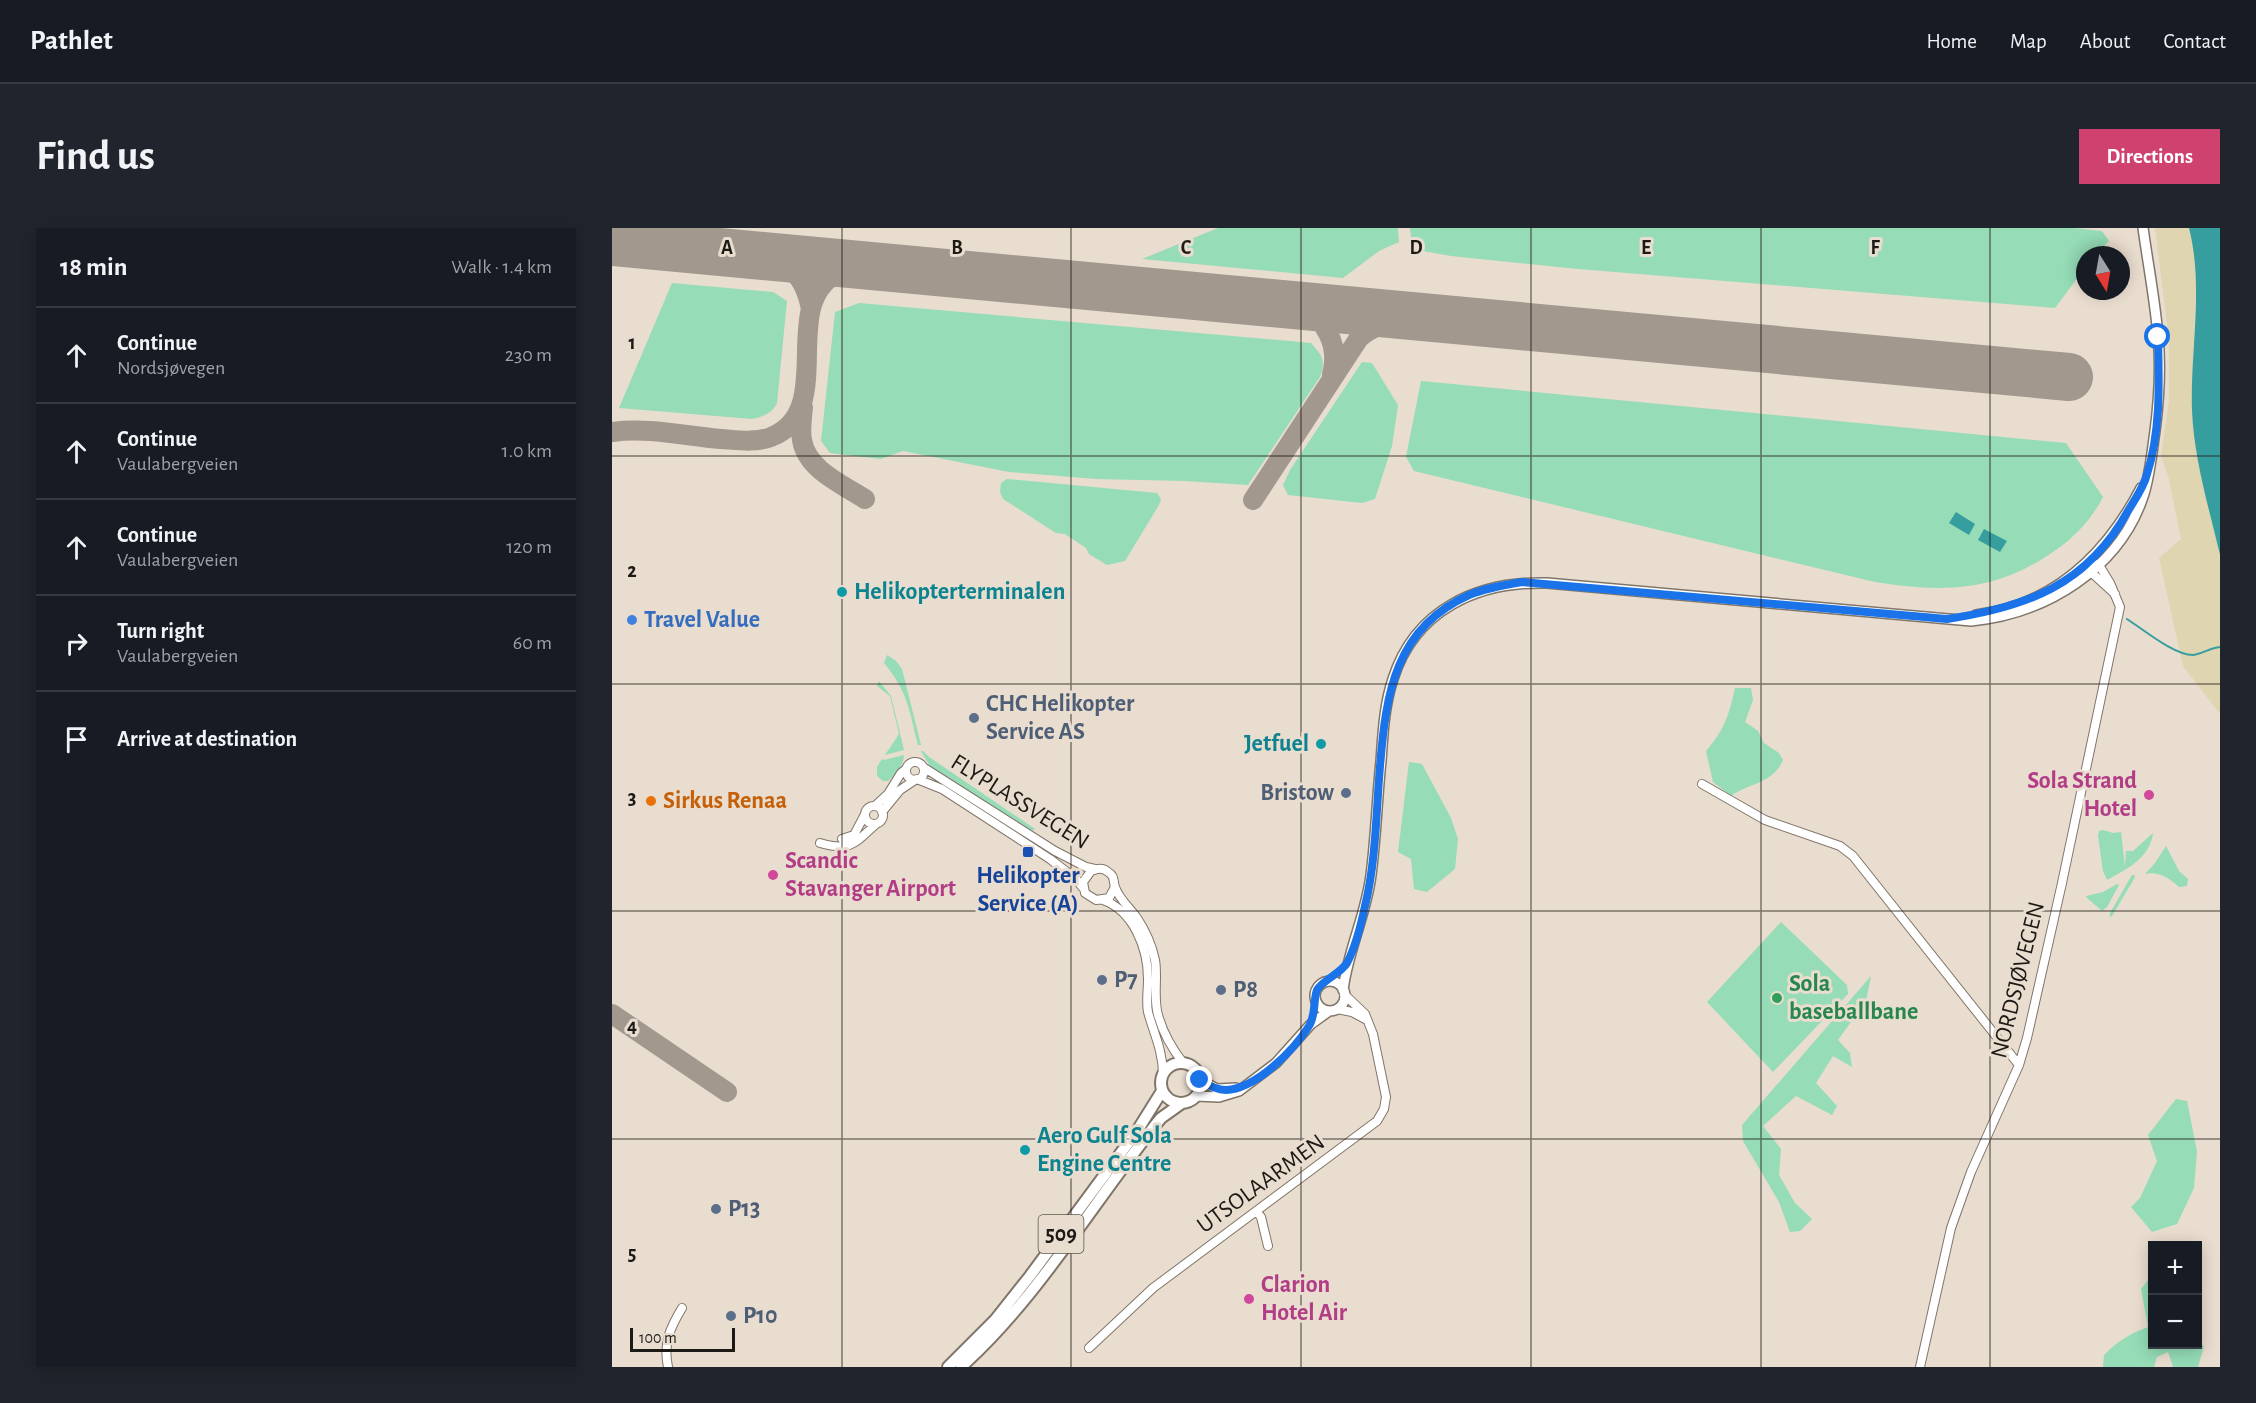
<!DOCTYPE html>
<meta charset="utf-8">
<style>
body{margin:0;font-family:"Alegreya Sans",sans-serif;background:#20242c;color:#f1f3f6}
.controls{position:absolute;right:18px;bottom:18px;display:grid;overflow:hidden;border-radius:0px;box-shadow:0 3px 15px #0003}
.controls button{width:54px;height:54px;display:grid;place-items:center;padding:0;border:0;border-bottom:2px solid #363941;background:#171b24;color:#f1f3f6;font:30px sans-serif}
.compass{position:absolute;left:1464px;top:18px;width:54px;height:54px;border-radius:50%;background:#171b24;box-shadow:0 3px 15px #0003;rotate:169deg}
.scale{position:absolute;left:18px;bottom:15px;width:105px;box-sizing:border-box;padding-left:6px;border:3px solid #1d1914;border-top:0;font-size:16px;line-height:21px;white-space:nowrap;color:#1d1914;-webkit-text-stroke:4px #e9ddcf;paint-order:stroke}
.stop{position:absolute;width:18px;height:18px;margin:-14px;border:4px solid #1a73e8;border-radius:50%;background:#fff}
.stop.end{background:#1a73e8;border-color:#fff;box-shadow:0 2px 6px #0008}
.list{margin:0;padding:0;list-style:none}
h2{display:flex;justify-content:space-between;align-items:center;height:78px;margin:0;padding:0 24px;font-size:26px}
h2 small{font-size:20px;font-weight:400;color:#9ea1a6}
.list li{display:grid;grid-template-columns:39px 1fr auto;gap:18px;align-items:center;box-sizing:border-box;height:96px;padding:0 24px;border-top:2px solid #363941}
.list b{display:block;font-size:22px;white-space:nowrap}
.list p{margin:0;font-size:20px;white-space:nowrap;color:#9ea1a6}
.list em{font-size:20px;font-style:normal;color:#9ea1a6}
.icon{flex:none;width:33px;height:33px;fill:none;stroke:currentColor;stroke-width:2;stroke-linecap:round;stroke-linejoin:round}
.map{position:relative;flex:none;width:1608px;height:1139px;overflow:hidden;border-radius:0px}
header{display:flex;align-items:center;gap:36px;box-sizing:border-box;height:84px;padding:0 30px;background:#171b24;border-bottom:2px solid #363941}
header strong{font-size:28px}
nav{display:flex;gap:33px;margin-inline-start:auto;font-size:21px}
.intro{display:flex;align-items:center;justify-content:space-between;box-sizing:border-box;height:144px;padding:0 36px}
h1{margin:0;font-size:42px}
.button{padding:15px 27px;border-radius:0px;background:#cf416f;color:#fff;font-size:21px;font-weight:700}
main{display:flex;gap:36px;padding:0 36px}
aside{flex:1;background:#171b24;border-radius:0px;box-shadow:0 3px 15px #0003}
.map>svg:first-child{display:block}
</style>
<header>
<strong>Pathlet</strong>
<nav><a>Home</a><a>Map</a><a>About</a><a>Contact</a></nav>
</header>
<div class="intro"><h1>Find us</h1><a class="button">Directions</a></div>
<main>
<aside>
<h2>18 min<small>Walk · 1.4 km</small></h2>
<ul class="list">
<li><svg class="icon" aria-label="ahead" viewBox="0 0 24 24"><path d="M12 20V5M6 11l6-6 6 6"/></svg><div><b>Continue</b><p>Nordsjøvegen</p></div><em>230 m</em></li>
<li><svg class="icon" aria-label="ahead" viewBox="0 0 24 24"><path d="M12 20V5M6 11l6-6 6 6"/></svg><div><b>Continue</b><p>Vaulabergveien</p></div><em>1.0 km</em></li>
<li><svg class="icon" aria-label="ahead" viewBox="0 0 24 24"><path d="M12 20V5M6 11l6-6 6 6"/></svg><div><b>Continue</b><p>Vaulabergveien</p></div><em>120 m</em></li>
<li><svg class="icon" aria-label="right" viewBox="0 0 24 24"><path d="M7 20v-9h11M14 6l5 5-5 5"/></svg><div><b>Turn right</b><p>Vaulabergveien</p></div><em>60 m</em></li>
<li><svg class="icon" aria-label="arrive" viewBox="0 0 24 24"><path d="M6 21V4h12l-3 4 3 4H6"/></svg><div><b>Arrive at destination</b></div></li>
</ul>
</aside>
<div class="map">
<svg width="1608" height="1139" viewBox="0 0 1608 1139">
<rect width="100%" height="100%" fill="#e9ddcf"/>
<path fill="#95dcb7" d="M606,0H786L787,14L767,23L731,50L530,31Z
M798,0H1462L1490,3L1497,13L1484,27H1473V40L1443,80L966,41L839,28L800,21Z
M60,55L161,64L175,73L165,175C161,185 150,189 140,191L7,180Z
M247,75L699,115C710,127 714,132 708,149L636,257L573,253L485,251L397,244L291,223L269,231L218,225L209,213L223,84Z
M750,134L760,135L786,177L780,218L763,271L750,275L676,267L671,257L678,242Z
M809,153L1454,215L1491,269C1478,294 1459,313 1435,328C1378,365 1328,364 1263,354L802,243L794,229Z
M395,251L545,265L549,271L547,277L513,333L495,337L477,326L474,320L453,306L444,305L391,271L388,264L389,255Z
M275,427L284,433L290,441L309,517H306C297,482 296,464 272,435Z
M267,453L279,468L292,522L273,527L287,506L278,468L265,458Z
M1123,460H1139L1141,472L1133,494L1146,503L1152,515L1167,525L1171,532C1161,556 1137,555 1119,568L1101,554L1094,523C1113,501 1117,487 1123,460Z
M309,523H311L317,529L423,601L419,604L318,538Z
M292,527C291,538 284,546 276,553H271L265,548V539L270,531L272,532Z
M797,534L810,536L839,590L846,611L843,641L815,664L802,661L799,631L786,624Z
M1491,602L1501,605L1509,604L1513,639L1514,623H1521L1541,605C1538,630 1515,641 1495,652L1491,643L1486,608L1487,603Z
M1554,618L1567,643L1576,651L1575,658L1567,659C1558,650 1545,643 1533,646L1543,635Z
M1520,647H1523L1522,651L1500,688L1498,689V685Z
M1505,656L1507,657L1495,679L1490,683L1474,669V668L1491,664Z
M1169,694L1235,757L1236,766L1161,844L1095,774Z
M1259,748L1254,773L1226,812L1238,825L1240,839L1221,828L1204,855L1225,878L1220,887L1184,868L1151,898L1169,921L1167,947L1183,975L1200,991L1188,1003L1178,1004L1167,974L1131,913L1130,897Z
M1564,871L1575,873L1585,923L1582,960L1565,996L1540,1004L1519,979L1528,970L1545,933L1536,907Z
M1540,1047V1116H1586V1111L1592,1119L1586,1139H1561L1556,1124L1545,1129L1542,1139H1491L1492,1127C1506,1113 1517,1106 1536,1099L1529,1061Z"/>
<path fill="#dfd5b1" d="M1543,0H1577L1582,24L1584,57L1580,168L1582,200L1585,227L1608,327V486L1571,438L1547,330L1569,311L1557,251L1549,227L1557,173V112Z"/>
<path fill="#379ea0" d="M1577,0H1608V327C1597,280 1582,231 1580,183C1578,122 1592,59 1577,0Z
M1344,284L1363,296L1357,307L1337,295Z
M1372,301L1395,313L1388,324L1366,312Z"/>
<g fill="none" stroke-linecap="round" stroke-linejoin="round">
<path stroke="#379ea0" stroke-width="2" d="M1515,391C1532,402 1562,427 1581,427C1590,426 1598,420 1608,419"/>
<path stroke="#a2988e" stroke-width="20" d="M81,0L99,16L122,25
M23,16L42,11L54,0
M145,28C178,36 192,45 199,81
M685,78C713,87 728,118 720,146
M191,179C190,190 188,201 190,212C195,242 230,256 253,271
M0,204C36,199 73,208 109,211C125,212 143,215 159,209C226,183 166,78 224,46C236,40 247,40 259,38
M641,272L747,110C765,94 790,92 814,91
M0,786L115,864"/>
<path stroke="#a2988e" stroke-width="48" d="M0,14L1457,149"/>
<defs>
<path id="minor" d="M1477,339L1479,344L1503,366
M294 543a9 9 0 1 1 18 0a9 9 0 1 1-18 0Z
M311,539L443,623L474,639L483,641
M305,551L330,561L438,631L464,651L471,660
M1090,556L1153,592L1228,618L1241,628L1407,837
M253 587a9 9 0 1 1 18 0a9 9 0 1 1-18 0Z
M263,578L276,566L289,545L294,541
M270,584L288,562L303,552
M230,611L242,607L252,588
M208,615C239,624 243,615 264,596
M503,659L497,670L484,672L473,665L471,654L479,643C485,641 490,639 496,644C503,648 501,653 503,659C507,671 518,680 525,690C533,702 540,718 543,732C546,750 541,769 546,787C551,805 560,821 572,836
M491,672C522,683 536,721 536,751C536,762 534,774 536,784C542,806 551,823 551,847
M725,781L740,784L755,792
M644,983L649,989L656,1018
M477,1120L541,1060L765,893L772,881L774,869L761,806L753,786L732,766
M56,1139C51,1115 58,1100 70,1080
M1308,1139L1339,1000L1359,944L1407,837L1415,810L1450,655L1508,379L1498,355L1487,337L1484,336"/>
<path id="major" d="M1364,387C1442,377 1494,327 1529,260
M703 768a15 15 0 1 1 30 0a15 15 0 1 1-30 0Z
M731,762C736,722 754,687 759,647C764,609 765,571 769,533C771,506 772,478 781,451C803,382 865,353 935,355L1359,393C1433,386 1508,341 1532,266C1538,246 1540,224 1543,203C1547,172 1549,139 1546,108C1543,72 1536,36 1531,0
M588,852L605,861L624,860
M584,868L607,869L627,863L664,835L699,796L717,783"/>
<path id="highway" d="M549 855a20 20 0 1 1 40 0a20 20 0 1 1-40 0Z
M336,1139L383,1092L418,1048L525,903L550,863
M349,1139C428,1068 482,972 549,890L570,875"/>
</defs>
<use href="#minor" stroke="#807569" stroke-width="10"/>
<use href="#major" stroke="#807569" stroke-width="12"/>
<use href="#highway" stroke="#807569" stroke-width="14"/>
<use href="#minor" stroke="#fff" stroke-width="8"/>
<use href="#major" stroke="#fff" stroke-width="9"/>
<use href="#highway" stroke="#fff" stroke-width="10"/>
</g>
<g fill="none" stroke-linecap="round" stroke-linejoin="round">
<path stroke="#1a73e8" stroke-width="8" d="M588,852C597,857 604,862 614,862C644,861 682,822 697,798C704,787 701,773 705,762C712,751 728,746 735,735C744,718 749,697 753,678C764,633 764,585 768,538C774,466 783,400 857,367C874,360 892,357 910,354L1335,391C1415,379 1475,357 1516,283C1523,271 1532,259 1535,246C1549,203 1547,154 1546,109"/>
</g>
<path fill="none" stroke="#1d1914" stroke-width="1.5" stroke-opacity="0.55" d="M230,0V1139M459,0V1139M689,0V1139M919,0V1139M1149,0V1139M1378,0V1139M0,228H1608M0,456H1608M0,683H1608M0,911H1608"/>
<g fill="#0f9aa8" stroke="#e9ddcf" stroke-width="2">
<circle cx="230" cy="364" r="6"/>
<circle cx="709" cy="516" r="6"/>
<circle cx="413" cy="922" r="6"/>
</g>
<circle fill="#3f7fe0" stroke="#e9ddcf" stroke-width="2" cx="20" cy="392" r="6"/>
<g fill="#5c6f8a" stroke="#e9ddcf" stroke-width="2">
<circle cx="362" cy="490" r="6"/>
<circle cx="734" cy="565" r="6"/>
<circle cx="490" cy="752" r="6"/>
<circle cx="609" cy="762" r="6"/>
<circle cx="104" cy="981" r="6"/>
<circle cx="119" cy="1088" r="6"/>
</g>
<g fill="#d1479c" stroke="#e9ddcf" stroke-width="2">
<circle cx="1537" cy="567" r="6"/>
<circle cx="161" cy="647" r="6"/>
<circle cx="637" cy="1071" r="6"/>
</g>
<circle fill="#e8710a" stroke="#e9ddcf" stroke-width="2" cx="39" cy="573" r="6"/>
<rect fill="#1a4fb4" stroke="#e9ddcf" stroke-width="2" x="410" y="618" width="12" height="12" rx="3"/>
<circle fill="#2e9e5b" stroke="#e9ddcf" stroke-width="2" cx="1165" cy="770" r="6"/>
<g text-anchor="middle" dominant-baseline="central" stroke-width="6" stroke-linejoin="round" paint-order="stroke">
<rect fill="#e9ddcf" stroke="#5a544c" stroke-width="1.5" x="426.5" y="987" width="45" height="38" rx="4.5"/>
<g font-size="22" font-weight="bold" fill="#1d1914">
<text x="449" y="1006">509</text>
</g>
<g font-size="24" font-weight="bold" fill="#0d838f" stroke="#e9ddcf" text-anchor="start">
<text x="242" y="364">Helikopterterminalen</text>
<text x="697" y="516" text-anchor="end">Jetfuel</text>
<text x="425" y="908">Aero Gulf Sola<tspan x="425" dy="28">Engine Centre</tspan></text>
</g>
<g font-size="24" font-weight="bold" fill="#366cbe" stroke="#e9ddcf" text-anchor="start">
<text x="32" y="392">Travel Value</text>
</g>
<g font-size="24" font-weight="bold" fill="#4e5e75" stroke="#e9ddcf" text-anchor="start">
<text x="374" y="476">CHC Helikopter<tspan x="374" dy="28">Service AS</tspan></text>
<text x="722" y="565" text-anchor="end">Bristow</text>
<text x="502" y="752">P7</text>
<text x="621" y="762">P8</text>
<text x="116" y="981">P13</text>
<text x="131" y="1088">P10</text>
</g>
<g font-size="24" font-weight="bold" fill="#b23c85" stroke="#e9ddcf" text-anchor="start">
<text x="1525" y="553" text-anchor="end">Sola Strand<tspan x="1525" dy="28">Hotel</tspan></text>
<text x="173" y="633">Scandic<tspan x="173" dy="28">Stavanger Airport</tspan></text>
<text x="649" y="1057">Clarion<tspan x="649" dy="28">Hotel Air</tspan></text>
</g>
<g font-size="24" font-weight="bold" fill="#c56008" stroke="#e9ddcf" text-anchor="start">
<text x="51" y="573">Sirkus Renaa</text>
</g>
<g font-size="24" fill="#1d1914" stroke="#e9ddcf">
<text transform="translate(408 574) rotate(32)">FLYPLASSVEGEN</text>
<text transform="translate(1406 752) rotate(-76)">NORDSJØVEGEN</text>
<text transform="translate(649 956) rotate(-36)">UTSOLAARMEN</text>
</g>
<g font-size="24" font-weight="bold" fill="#164399" stroke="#e9ddcf">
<text x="416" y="648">Helikopter<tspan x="416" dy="28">Service (A)</tspan></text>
</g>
<g font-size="24" font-weight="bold" fill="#27864d" stroke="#e9ddcf" text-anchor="start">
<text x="1177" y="756">Sola<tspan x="1177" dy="28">baseballbane</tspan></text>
</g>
</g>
<g font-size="20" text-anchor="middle" font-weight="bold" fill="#1d1914" stroke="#e9ddcf" stroke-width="6" stroke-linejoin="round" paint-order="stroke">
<text x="115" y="26">A</text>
<text x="345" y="26">B</text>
<text x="574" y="26">C</text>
<text x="804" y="26">D</text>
<text x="1034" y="26">E</text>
<text x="1263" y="26">F</text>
<text x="20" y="121">1</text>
<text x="20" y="349">2</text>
<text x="20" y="576">3</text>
<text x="20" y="804">4</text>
<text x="20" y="1032">5</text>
</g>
</svg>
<div class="controls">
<button>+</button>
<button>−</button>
</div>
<svg class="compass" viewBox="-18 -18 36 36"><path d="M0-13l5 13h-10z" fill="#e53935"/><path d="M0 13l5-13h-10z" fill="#9ea1a6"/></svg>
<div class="scale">100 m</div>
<div class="stop" style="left:1546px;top:109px"></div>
<div class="stop end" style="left:588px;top:852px"></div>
</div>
</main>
